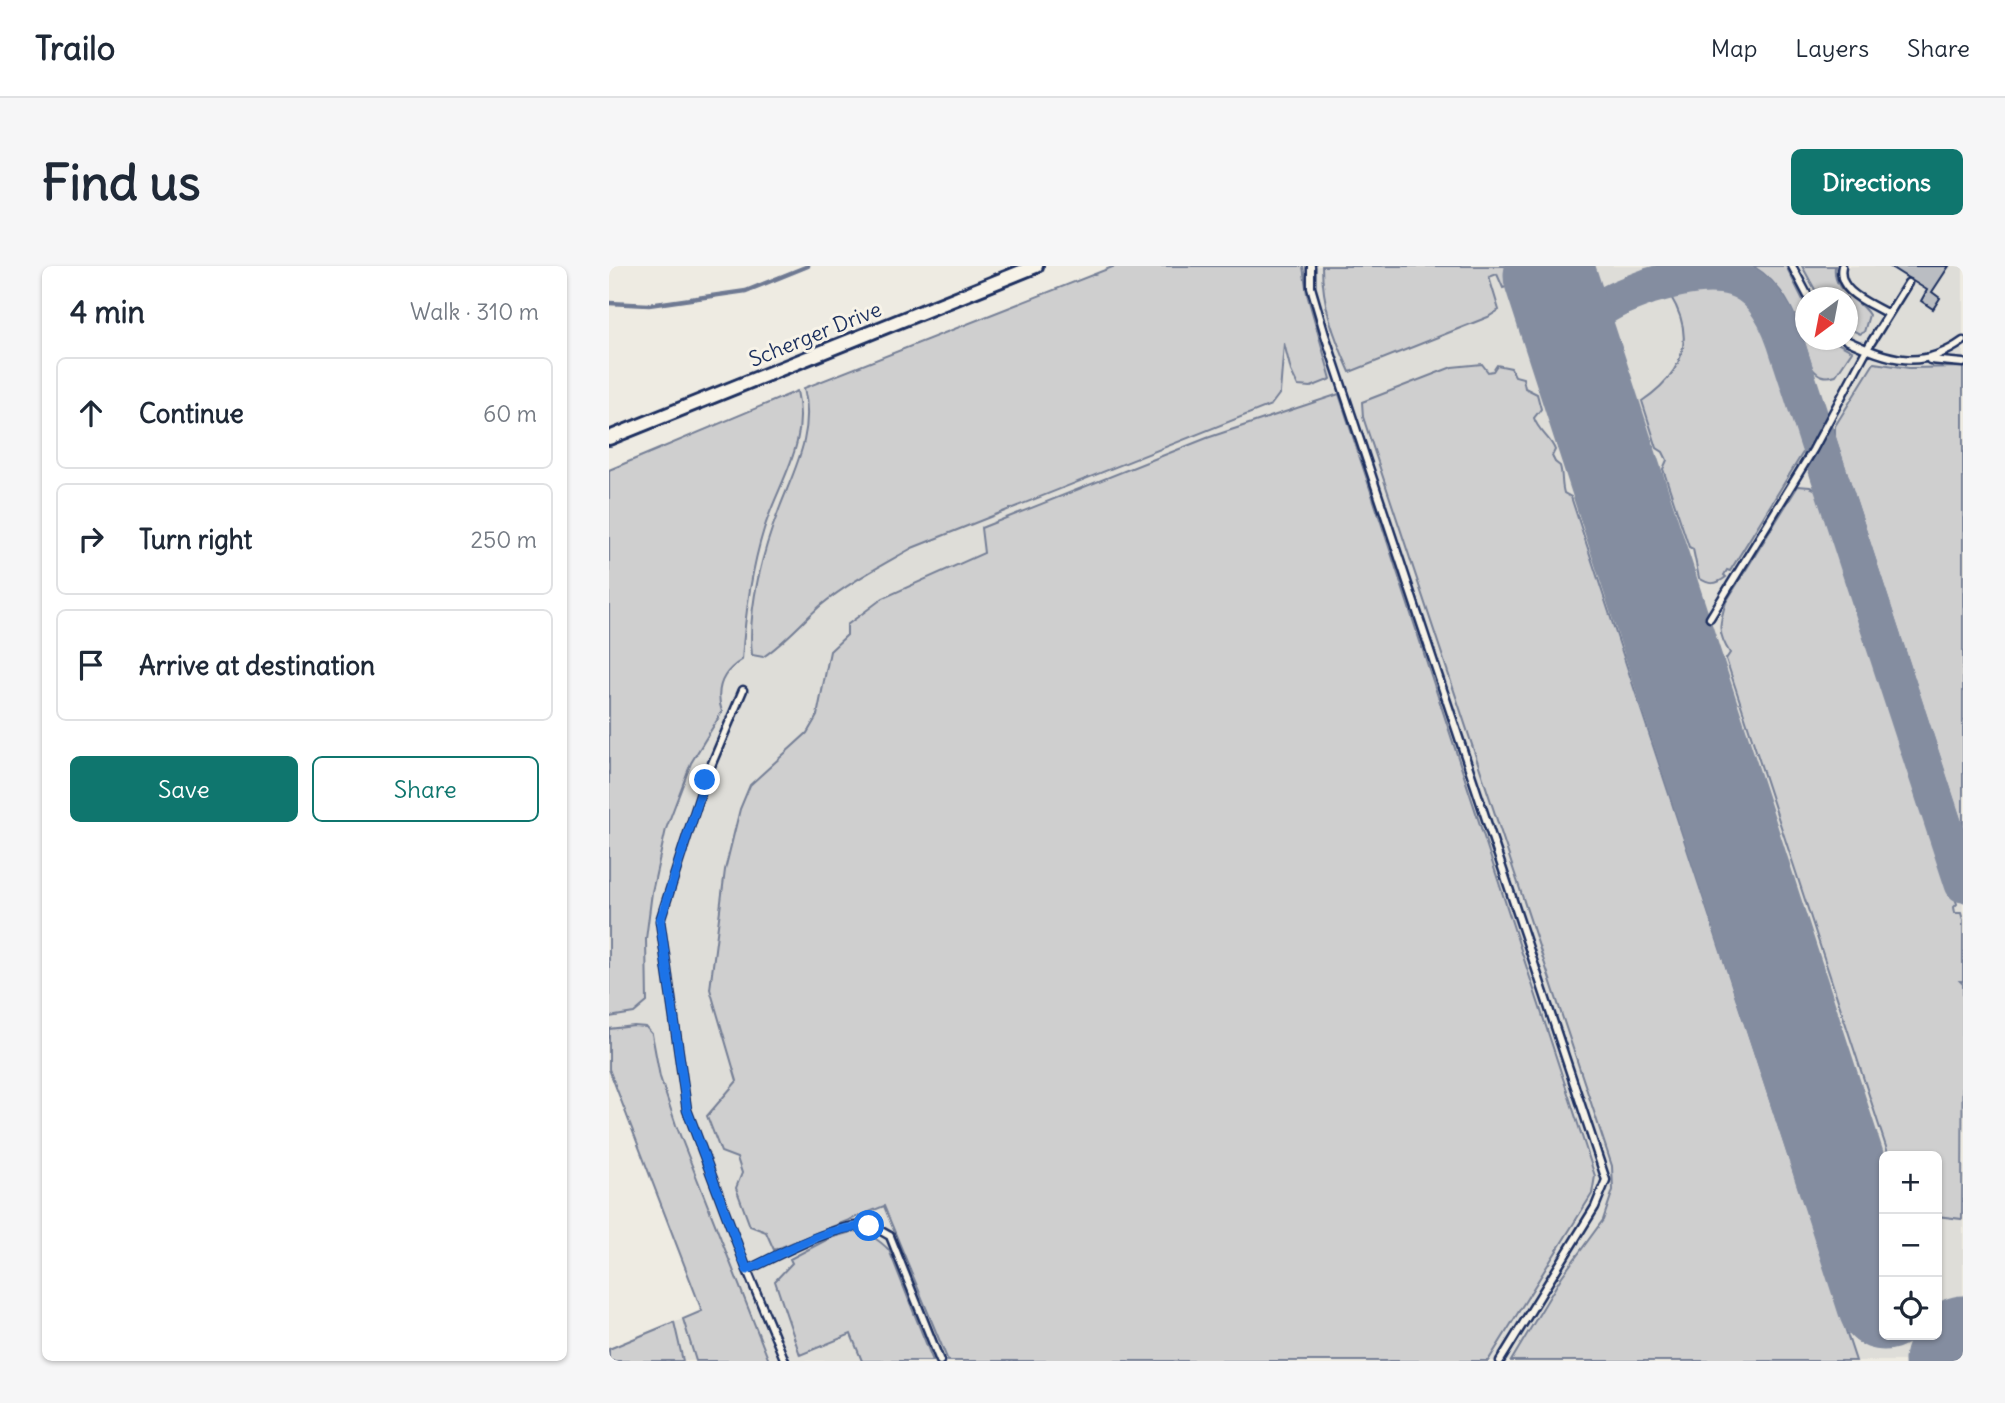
<!DOCTYPE html>
<meta charset="utf-8">
<style>
body{margin:0;font-family:Delius,sans-serif;background:#f6f6f7;color:#1f2937}
.controls{position:absolute;right:21px;bottom:21px;display:grid;overflow:hidden;border-radius:10px;box-shadow:0 2px 5px #0004}
.controls button{width:63px;height:63px;display:grid;place-items:center;padding:0;border:0;border-bottom:2px solid #e0e1e3;background:#fff;color:#1f2937;font:35px sans-serif}
.compass{position:absolute;left:1186px;top:21px;width:63px;height:63px;border-radius:50%;background:#fff;box-shadow:0 2px 5px #0004;rotate:212deg}
.stop{position:absolute;width:21px;height:21px;margin:-16px;border:5px solid #1a73e8;border-radius:50%;background:#fff}
.stop.end{background:#1a73e8;border-color:#fff;box-shadow:0 2px 7px #0008}
.list{margin:0;padding:0;list-style:none}
h2{display:flex;justify-content:space-between;align-items:center;height:91px;margin:0;padding:0 28px;font-size:30px}
h2 small{font-size:23px;font-weight:400;color:#747a83}
.list li{display:grid;grid-template-columns:46px 1fr auto;gap:21px;align-items:center;box-sizing:border-box;height:112px;margin:0 14px 14px;padding:0 14px;border:2px solid #e0e1e3;border-radius:10px}
.list b{display:block;font-size:26px;white-space:nowrap}
.list em{font-size:23px;font-style:normal;color:#747a83}
.actions{display:flex;gap:14px;padding:21px 28px}
.actions a{flex:1;padding:16px 0;border:2px solid #0f766e;border-radius:10px;text-align:center;font-size:24px;color:#0f766e}
.actions .main{background:#0f766e;color:#fff}
.icon{flex:none;width:38px;height:38px;fill:none;stroke:currentColor;stroke-width:2;stroke-linecap:round;stroke-linejoin:round}
.map{position:relative;flex:none;width:1354px;height:1095px;overflow:hidden;border-radius:10px}
header{display:flex;align-items:center;gap:42px;box-sizing:border-box;height:98px;padding:0 35px;background:#fff;border-bottom:2px solid #e0e1e3}
header strong{font-size:33px}
nav{display:flex;gap:38px;margin-inline-start:auto;font-size:24px}
.intro{display:flex;align-items:center;justify-content:space-between;box-sizing:border-box;height:168px;padding:0 42px}
h1{margin:0;font-size:49px}
.button{padding:18px 32px;border-radius:10px;background:#0f766e;color:#fff;font-size:24px;font-weight:700}
main{display:flex;gap:42px;padding:0 42px}
aside{flex:1;background:#fff;border-radius:10px;box-shadow:0 2px 5px #0004}
.map>svg:first-child{display:block}
</style>
<header>
<strong>Trailo</strong>
<nav><a>Map</a><a>Layers</a><a>Share</a></nav>
</header>
<div class="intro"><h1>Find us</h1><a class="button">Directions</a></div>
<main>
<aside>
<h2>4 min<small>Walk · 310 m</small></h2>
<ul class="list">
<li><svg class="icon" aria-label="ahead" viewBox="0 0 24 24"><path d="M12 20V5M6 11l6-6 6 6"/></svg><div><b>Continue</b></div><em>60 m</em></li>
<li><svg class="icon" aria-label="right" viewBox="0 0 24 24"><path d="M7 20v-9h11M14 6l5 5-5 5"/></svg><div><b>Turn right</b></div><em>250 m</em></li>
<li><svg class="icon" aria-label="arrive" viewBox="0 0 24 24"><path d="M6 21V4h12l-3 4 3 4H6"/></svg><div><b>Arrive at destination</b></div></li>
</ul>
<div class="actions"><a class="main">Save</a><a>Share</a></div>
</aside>
<div class="map">
<svg width="1354" height="1095" viewBox="0 0 1354 1095">
<rect width="100%" height="100%" fill="#eeebe2"/>
<filter id="ink" filterUnits="userSpaceOnUse"><feTurbulence type="fractalNoise" baseFrequency=".0143" numOctaves="2"/><feDisplacementMap in="SourceGraphic" scale="14" xChannelSelector="R" yChannelSelector="G"/><feConvolveMatrix kernelMatrix="1 2 1 2 8 2 1 2 1" color-interpolation-filters="sRGB"/></filter>
<g filter="url(#ink)">
<path fill="#deddd8" fill-rule="evenodd" d="M506,0H1354V1095H0V1083L93,1045L0,803V204L188,125ZM1196,32H1238V74H1196ZM1275,890H1328V1069H1275Z"/>
<path fill="#cfcfcf" stroke="#757f96" stroke-width="2" d="M506,0H694L698,28L722,113L702,121L689,120L682,105L675,77L671,127L662,139L303,282C272,300 239,317 211,340C192,357 175,377 154,391L143,389C138,343 154,284 171,241C186,202 206,166 195,122Z
M713,0H967L894,22L888,8L880,11L890,44L879,51L741,106C725,71 713,39 713,0Z
M1144,0H1177L1196,38V74H1223L1243,85L1227,109C1217,112 1210,111 1203,102C1191,62 1182,23 1144,0Z
M1193,0H1226C1223,28 1249,30 1260,49L1255,66L1251,68L1239,62L1238,32L1210,31Z
M1100,17L1120,20L1131,26L1152,46L1198,180L1121,305L1118,304L1115,309L1117,311C1107,319 1100,319 1090,312L1084,283L1080,281L1054,203L1058,194L1054,186L1048,182L1033,135C1073,108 1088,73 1061,29L1077,21Z
M1265,97L1300,102L1354,101V563L1226,171V160Z
M873,98L879,106L884,105L888,99L902,102L906,110L914,112L916,122L928,128L932,143L925,152C929,165 942,172 946,184L943,190L946,196L951,200C954,210 952,217 955,227L962,231L1247,1095H902L953,1010L994,954L1004,924L1003,900L754,151L753,136L843,101Z
M188,125C201,177 170,215 155,263C142,305 136,350 133,394C113,406 106,424 113,446L82,497L57,563L43,626L37,673L38,736L25,747L0,751V204Z
M730,128L986,910L983,928L879,1095H339L275,940L165,984L157,966L141,960L127,922L133,907L128,892L112,886L98,850L128,815L101,723L116,604L131,543L141,519L198,467L208,450L221,385L238,369V359L274,332L375,287L372,262L598,172Z
M1189,220L1201,221L1212,226L1348,638L1345,641L1346,647H1352L1354,654V715H1351L1354,718L1353,953L1328,950V890H1280L1117,393L1121,387C1108,367 1110,358 1117,336Z
M25,760L37,761L43,768L51,811L67,859L160,1095H87L74,1053L93,1045L0,803V763Z
M246,965C261,968 269,973 280,984L324,1095H253L242,1068L191,1089L166,1015L183,997L181,993L221,972Z
M65,1056L74,1095H0V1083Z"/>
<g fill="none" stroke-linecap="round" stroke-linejoin="round">
<path stroke="#6e7992" stroke-width="4.5" d="M0,37L40,39L137,25L199,0"/>
<path stroke="#848da0" stroke-width="37" d="M969,94C972,43 999,36 1041,20C1110,0 1150,1 1176,75L1354,618
M1345,1095L1351,1081"/>
<path stroke="#848da0" stroke-width="93" d="M941,10L1275,1038
M1342,1095L1354,1076"/>
</g>
<path fill="#babdc2" stroke="#1b2f5e" stroke-width="2" d="M1280,0H1340L1323,26L1331,32L1324,43L1312,35L1318,24Z"/>
<g fill="none" stroke-linecap="round" stroke-linejoin="round">
<defs>
<path id="service" d="M702,0V21L716,69L997,914L986,941L891,1095
M1183,0L1200,32
M1233,0C1227,26 1261,37 1279,48
M1237,74C1280,94 1312,105 1354,75
M1321,94L1354,97
M1101,352L1204,184L1258,83L1299,17
M134,424L96,514L51,655L78,844L138,1004L176,1095
M138,1004C164,992 235,953 262,960C268,962 275,967 281,970L331,1095"/>
<path id="minor" d="M0,172L427,0"/>
</defs>
<use href="#service" stroke="#1b2f5e" stroke-width="11"/>
<use href="#minor" stroke="#1b2f5e" stroke-width="18"/>
<use href="#service" stroke="#f7f3e8" stroke-width="6"/>
<use href="#minor" stroke="#f7f3e8" stroke-width="12"/>
</g>
</g>
<g fill="none" stroke-linecap="round" stroke-linejoin="round" filter="url(#ink)">
<path stroke="#1a73e8" stroke-width="9" d="M96,514L51,655L78,844L138,1004C176,986 217,960 260,960"/>
</g>
<g text-anchor="middle" dominant-baseline="central" stroke-width="6" stroke-linejoin="round" paint-order="stroke">
<g font-size="21" fill="#1b2f5e" stroke="#f7f3e8">
<text transform="translate(206 68) rotate(-22)">Scherger Drive</text>
</g>
</g>
</svg>
<div class="controls">
<button>+</button>
<button>−</button>
<button><svg class="icon" aria-label="locate" viewBox="0 0 24 24"><circle cx="12" cy="12" r="6"/><path d="M12 2v4M12 18v4M2 12h4M18 12h4"/></svg></button>
</div>
<svg class="compass" viewBox="-18 -18 36 36"><path d="M0-13l5 13h-10z" fill="#e53935"/><path d="M0 13l5-13h-10z" fill="#747a83"/></svg>
<div class="stop" style="left:260px;top:960px"></div>
<div class="stop end" style="left:96px;top:514px"></div>
</div>
</main>
